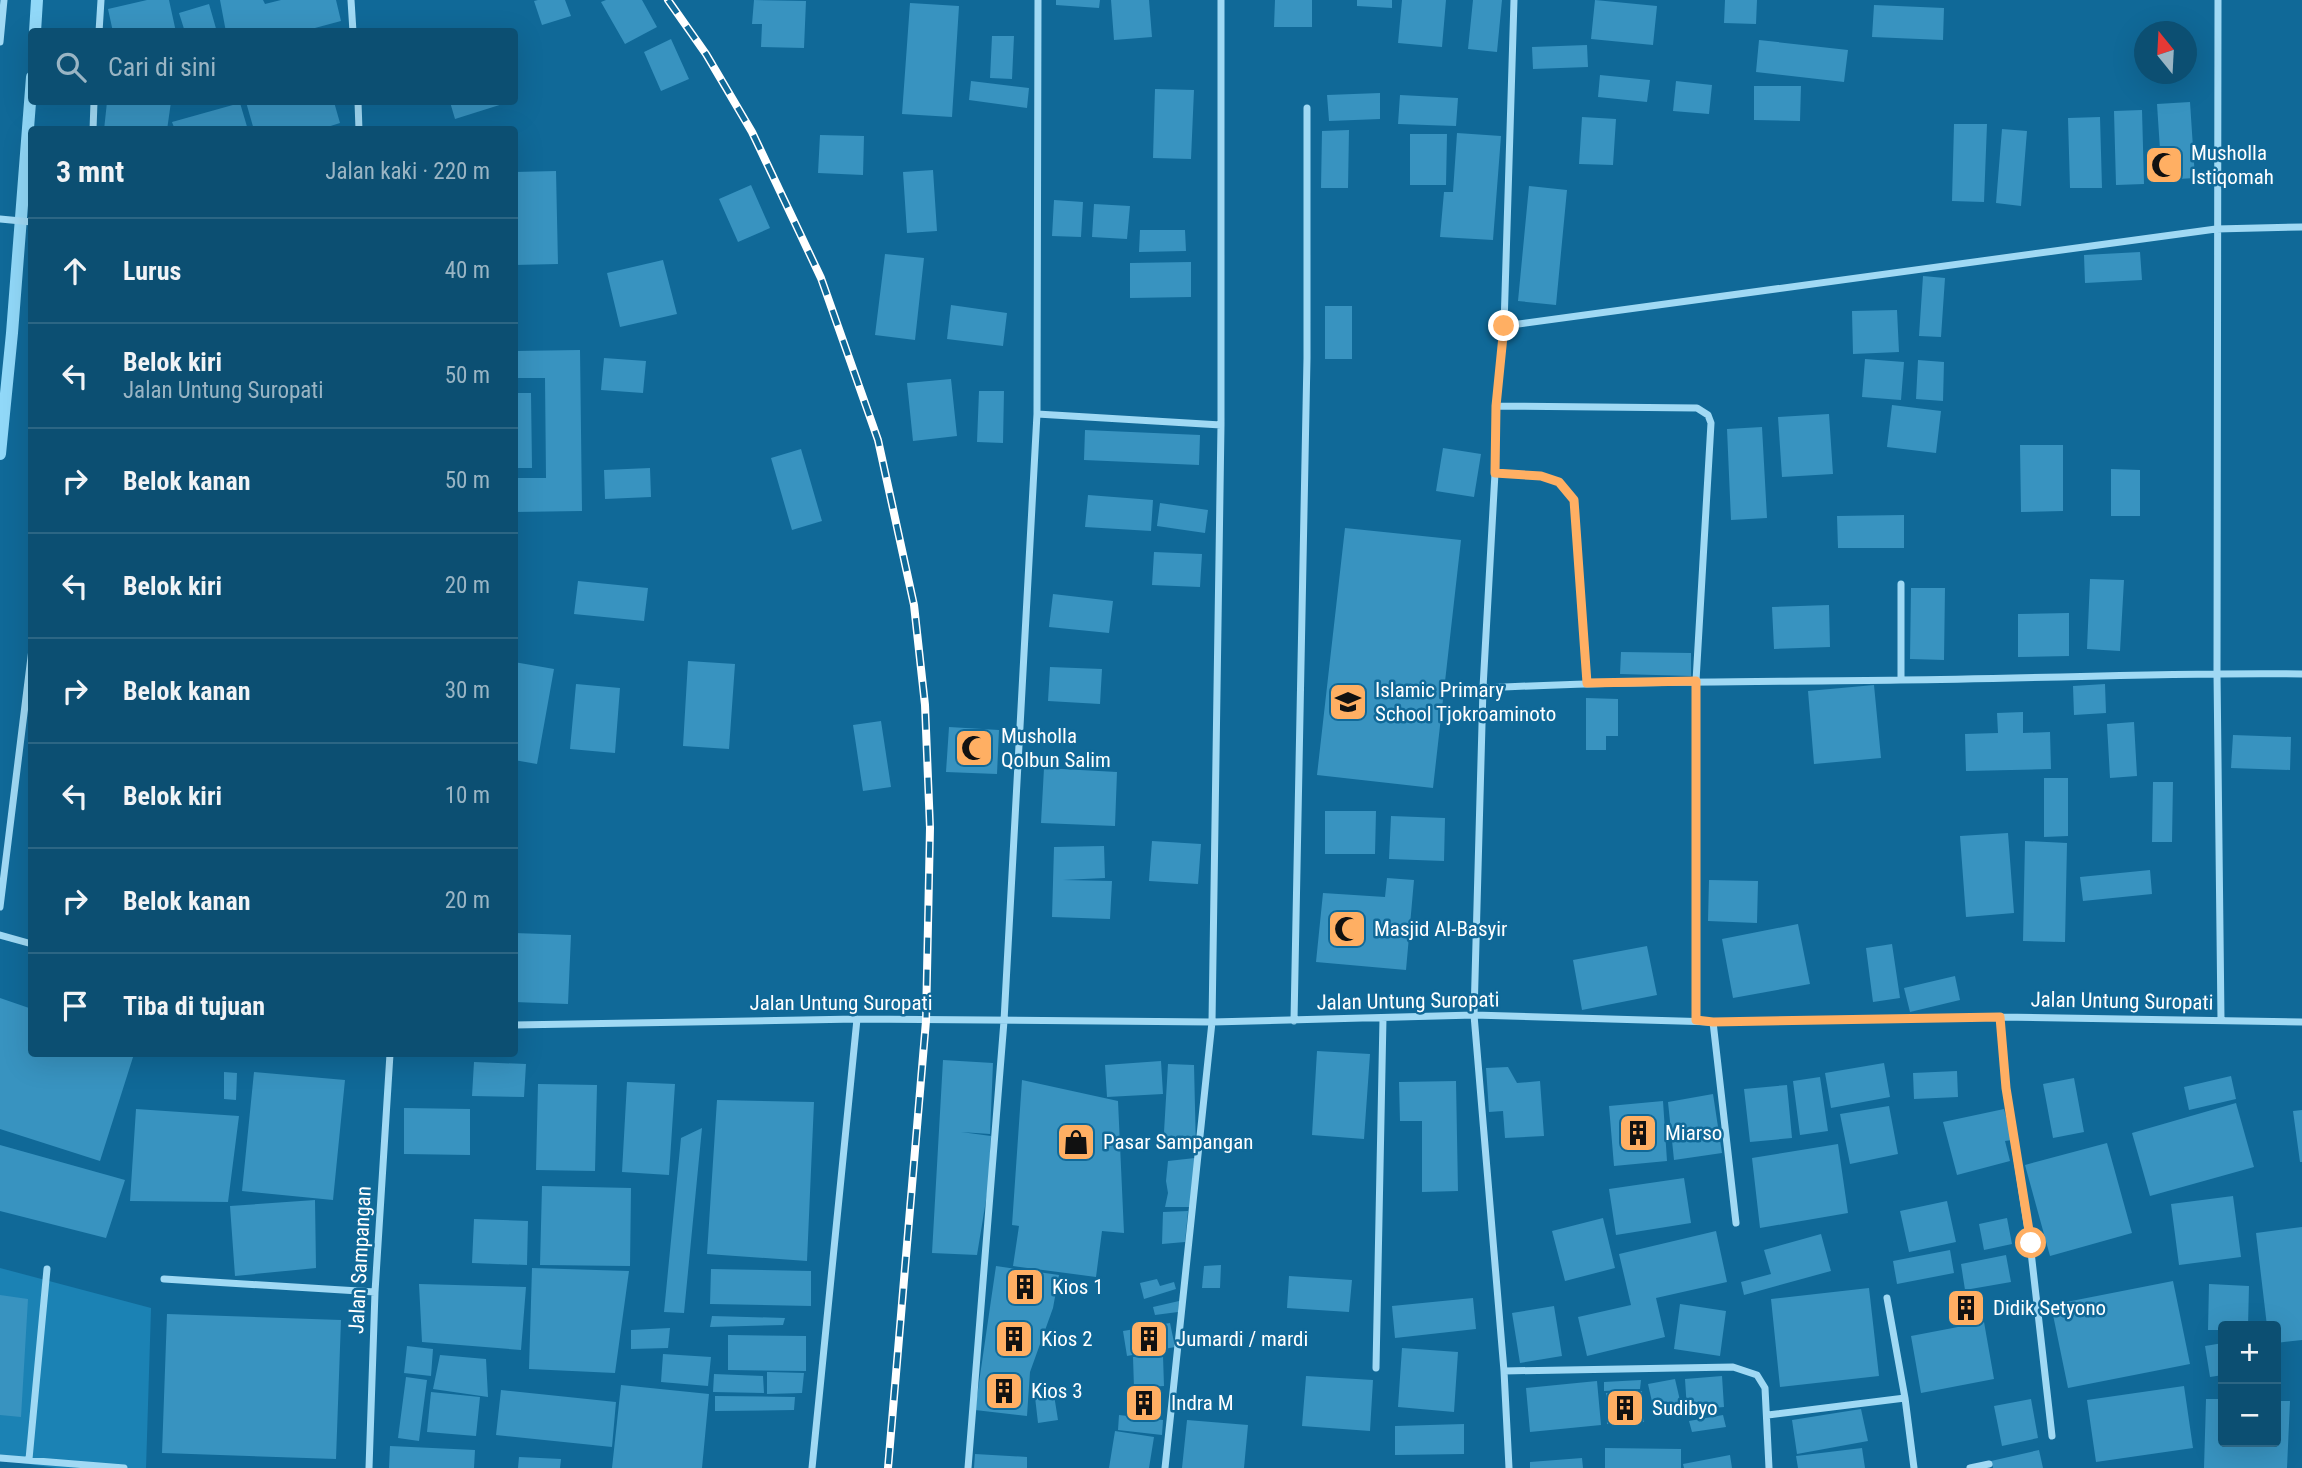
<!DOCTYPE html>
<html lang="id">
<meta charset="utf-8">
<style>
body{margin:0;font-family:"Roboto Condensed",sans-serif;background:#155677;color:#f1f3f6}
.controls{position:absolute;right:21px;bottom:21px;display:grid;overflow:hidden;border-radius:7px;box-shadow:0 7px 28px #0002}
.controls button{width:63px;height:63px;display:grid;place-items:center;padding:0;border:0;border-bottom:2px solid #2c6684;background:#0c4f72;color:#f1f3f6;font:35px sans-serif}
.compass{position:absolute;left:2134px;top:21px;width:63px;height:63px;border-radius:50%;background:#0c4f72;box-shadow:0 7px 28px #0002;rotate:342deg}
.stop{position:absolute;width:21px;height:21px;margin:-16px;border:5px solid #ffaf63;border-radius:50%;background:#fff}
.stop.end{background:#ffaf63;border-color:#fff;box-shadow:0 2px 7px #0008}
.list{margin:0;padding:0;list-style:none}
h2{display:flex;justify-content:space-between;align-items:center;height:91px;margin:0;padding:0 28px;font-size:30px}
h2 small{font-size:23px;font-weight:400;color:#9ab5c4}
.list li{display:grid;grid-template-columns:46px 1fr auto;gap:21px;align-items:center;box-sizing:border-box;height:105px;padding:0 28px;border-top:2px solid #2c6684}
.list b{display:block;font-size:26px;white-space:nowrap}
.list p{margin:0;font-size:23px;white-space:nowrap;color:#9ab5c4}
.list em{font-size:23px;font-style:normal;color:#9ab5c4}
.icon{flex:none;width:38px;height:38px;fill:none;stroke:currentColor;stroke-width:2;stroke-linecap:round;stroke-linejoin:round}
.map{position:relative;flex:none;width:2302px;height:1468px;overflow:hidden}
.search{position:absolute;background:#0c4f72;box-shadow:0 7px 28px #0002;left:28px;top:28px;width:490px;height:77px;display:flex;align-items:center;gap:18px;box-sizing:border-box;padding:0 24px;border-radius:7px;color:#9ab5c4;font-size:26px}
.panel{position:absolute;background:#0c4f72;box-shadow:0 7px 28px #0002;left:28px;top:126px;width:490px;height:931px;border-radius:7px}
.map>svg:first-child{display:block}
</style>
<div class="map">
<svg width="2302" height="1468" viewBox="0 0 2302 1468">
<rect width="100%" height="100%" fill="#106998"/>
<path fill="#1b82b4" d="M0,1268L151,1308L146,1468H56L0,1460Z"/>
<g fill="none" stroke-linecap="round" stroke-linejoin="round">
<path stroke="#91d8f8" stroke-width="12" d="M35,32L37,0
M0,454L12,333L32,77"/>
</g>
<path fill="#3893c0" d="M147,0H169L176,32H113L108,9Z
M220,0H263L265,4L281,0H336L341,21L300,32H226Z
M538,0H565L571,16L542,25L534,1Z
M606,0H642L657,27L625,44L601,2Z
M754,0L806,1L804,48L761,47L762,24H752Z
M1056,0H1100L1099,8L1056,5Z
M1111,0H1149L1152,37L1114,40Z
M1275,0H1312V27H1274Z
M1357,0H1392V8L1357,6Z
M1402,0H1446L1442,47L1398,43Z
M1473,0H1502L1497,52L1468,49Z
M1595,0L1657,6L1653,45L1591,39Z
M1725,0H1757L1756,24L1724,23Z
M910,3L959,6L952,117L902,114Z
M209,4L217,32H185L179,13Z
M1874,5L1944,8L1943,40L1872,37Z
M992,36H1014L1012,79L990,78Z
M671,39L689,79L661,91L644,52Z
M1759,40L1848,50L1844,82L1756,72Z
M1587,45L1588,67L1533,69L1532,47Z
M1600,75L1650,80L1647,102L1598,97Z
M971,81L1029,88L1027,108L969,100Z
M1676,81L1712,85L1709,114L1673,111Z
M1754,86H1801L1800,121L1754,120Z
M1155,89L1194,90L1191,159L1153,158Z
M1380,93V119L1329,121L1327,95Z
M1400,95L1458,98L1456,126L1398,124Z
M107,102H171L167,130H104Z
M246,102H334L340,123L318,130H254Z
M450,102H509L455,119Z
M2190,102L2195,178L2162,180L2157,104Z
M240,103L248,130H175L172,122Z
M2142,110L2144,184L2116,185L2114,111Z
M1582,117L1616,119L1613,165L1579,164Z
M2100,117L2102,188H2070L2068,118Z
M1954,124H1987L1984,202L1952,201Z
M2002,129L2027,131L2021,206L1996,203Z
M1349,130L1348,188H1321L1322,131Z
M1457,133L1501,136L1493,240L1440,237L1444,192H1453Z
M1410,134H1447L1446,185H1410Z
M820,135L864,136L863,175L818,173Z
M933,170L937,231L907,233L903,172Z
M556,171L558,264L514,265V172Z
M751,185L770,228L738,242L719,199Z
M1529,186L1567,190L1556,305L1518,301Z
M1054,200L1083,202L1081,237L1052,236Z
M1094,204L1130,206L1127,239L1092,237Z
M1140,230H1185L1186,251L1139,252Z
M2140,252L2142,280L2085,283L2084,255Z
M885,254L924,258L915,340L875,335Z
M663,260L677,314L620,327L607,273Z
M1191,262V297L1130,298V263Z
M1923,276L1945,278L1941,337L1919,336Z
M951,305L1007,313L1003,346L947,339Z
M1325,306H1352V359H1325Z
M1897,310L1899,352L1853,354L1852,311Z
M580,350L582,511L514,512V478H546L545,378H514V351Z
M604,358L646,361L643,393L601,390Z
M1865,359L1904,362L1901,400L1862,397Z
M1918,360L1944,362L1943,401L1916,399Z
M951,379L957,436L913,441L907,383Z
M979,391H1004L1003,443L977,442Z
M514,393H531L532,468H514Z
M1892,405L1941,411L1936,453L1887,447Z
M1829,414L1833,474L1782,477L1778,417Z
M1762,427L1767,518L1731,520L1727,429Z
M1085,430L1200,435L1199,465L1084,460Z
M2020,445H2063V511L2021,512Z
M1443,448L1481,454L1474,497L1436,491Z
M801,449L822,521L792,530L771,458Z
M650,468L651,497L605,499L604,470Z
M2111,469L2140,470V516H2111Z
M1088,495L1153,500L1151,531L1085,527Z
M1160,503L1208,510L1205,533L1157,526Z
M1904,515V548H1838L1837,516Z
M1345,528L1461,540L1433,788L1317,775Z
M1154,552L1202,554L1200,587L1152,585Z
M2090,579L2124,580L2120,651L2087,649Z
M578,581L648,588L644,621L574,614Z
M1911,588H1945L1944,660L1910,659Z
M1053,594L1113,601L1109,633L1049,627Z
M1829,605L1830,647L1774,649L1772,607Z
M2069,613V656L2018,657V614Z
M1621,652L1691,653V676L1620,674Z
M688,661L735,664L729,749L683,746Z
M514,662L554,669L537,764L514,760Z
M1050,667L1102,669L1100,704L1048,701Z
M576,684L620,688L615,753L570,749Z
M2105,684L2106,713L2074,715L2073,686Z
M1874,685L1881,758L1814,764L1808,691Z
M1586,698L1618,699V736H1606V750H1586Z
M2023,712V733L2050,732L2051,769L1966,771L1965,734L1998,733L1997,713Z
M881,721L891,787L863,791L853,725Z
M2134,722L2137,776L2110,778L2107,724Z
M949,727L999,730L997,774L946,772Z
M2233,735L2291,737L2290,770L2231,768Z
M1044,768L1117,772L1115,826L1041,823Z
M2044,778H2068V836L2044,837Z
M2153,782H2173L2172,842H2152Z
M1325,811H1376L1375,854H1325Z
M1391,816L1445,818L1444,861L1389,859Z
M30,825H32V844H28Z
M2008,833L2014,913L1966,917L1960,836Z
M1152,841L1201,844L1198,884L1149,881Z
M2025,841L2067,843L2065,942L2023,941Z
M1104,846L1105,878L1063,880L1112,881L1110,919L1052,917L1054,847Z
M2150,870L2152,894L2083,901L2080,877Z
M1387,878L1414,880L1406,970L1316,962L1323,893L1385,897Z
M1709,880L1758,881L1757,923L1708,921Z
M1798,924L1810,984L1733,998L1722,939Z
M514,933L571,935L568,1004L514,1002Z
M1892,944L1900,998L1873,1002L1866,948Z
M1647,946L1657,995L1582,1010L1573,960Z
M1955,976L1960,1000L1910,1012L1904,988Z
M0,998L32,1009V1054H134L100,1161L0,1129Z
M1317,1051L1370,1054L1364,1139L1312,1135Z
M943,1060L993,1063L990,1134L961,1132L991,1136L988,1188L977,1255L932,1253Z
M1161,1061L1163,1094L1107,1097L1105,1065Z
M474,1062L526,1064L524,1097L472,1096Z
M1884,1063L1890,1097L1831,1108L1825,1073Z
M1168,1064L1194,1065L1196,1150L1163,1149Z
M1508,1067L1517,1083L1540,1081L1544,1136L1505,1138L1503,1111L1489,1112L1486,1068Z
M1957,1071L1958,1097L1914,1099L1913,1073Z
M224,1072L237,1073L236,1100L224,1099Z
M254,1072L345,1080L333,1200L242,1191Z
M2231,1076L2236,1099L2189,1110L2184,1087Z
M1820,1077L1828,1131L1800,1135L1793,1081Z
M2074,1078L2084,1132L2053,1138L2043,1084Z
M1022,1080L1118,1101L1124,1233L1102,1231L1096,1277L1013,1266L1019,1226L1012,1225Z
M1456,1081L1458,1191L1422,1192V1121H1400L1399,1082Z
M627,1082L675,1084L669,1175L622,1172Z
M538,1084L597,1085L595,1171L536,1170Z
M1787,1085L1792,1138L1750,1142L1744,1089Z
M1713,1094L1722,1153L1674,1160L1668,1102Z
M717,1100L814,1102L807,1261L707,1254Z
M1663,1101L1667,1161L1614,1166L1609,1106Z
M2236,1103L2254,1167L2150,1196L2132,1133Z
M1889,1106L1898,1154L1850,1164L1840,1114Z
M404,1108L470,1109V1155L404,1154Z
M136,1109L239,1116L228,1202L130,1201Z
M2004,1109L2012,1140L2005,1141L2010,1161L1957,1175L1943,1122Z
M2302,1110V1162H2300L2293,1111Z
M702,1128L684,1313L664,1312L681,1138Z
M2107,1143L2132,1233L2050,1256L2025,1165Z
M1838,1144L1848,1213L1760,1228L1752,1158Z
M0,1145L125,1180L106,1238L0,1211Z
M1195,1158L1190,1207H1165L1168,1193L1166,1181L1168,1161Z
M1684,1178L1691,1223L1616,1235L1609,1189Z
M542,1186L631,1188L630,1266L540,1265Z
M2233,1196L2241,1257L2179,1265L2171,1204Z
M315,1200L316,1268L235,1276L230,1206Z
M1947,1201L1956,1242L1909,1252L1900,1211Z
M1188,1211L1185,1242L1162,1244L1163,1212Z
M1603,1218L1615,1268L1565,1281L1552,1231Z
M2007,1218L2012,1244L1984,1250L1979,1224Z
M474,1219L528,1221L527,1265L472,1263Z
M2302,1227V1340L2276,1343V1326H2267L2256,1233Z
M1716,1231L1727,1282L1656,1298L1665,1337L1587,1356L1578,1317L1631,1305L1619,1254Z
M1821,1234L1831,1271L1744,1295L1741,1282L1771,1274L1764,1250Z
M1950,1250L1954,1273L1897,1284L1893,1261Z
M2006,1255L2011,1282L1965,1290L1961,1264Z
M1221,1265L1220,1288H1202L1204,1266Z
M996,1266L1059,1275L1053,1308L1030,1372L1027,1416L975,1410Z
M532,1268L629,1271L615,1373L529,1369Z
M711,1269L811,1271V1306L710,1304Z
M1289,1276L1352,1280L1349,1312L1287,1308Z
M1157,1279L1160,1286L1174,1282L1176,1289L1144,1299L1140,1283Z
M2173,1281L2190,1364L2068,1388L2051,1305Z
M419,1284L526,1287L521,1350L422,1342Z
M2209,1284L2249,1286L2248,1326H2223V1330H2208Z
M1869,1288L1879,1376L1780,1387L1771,1299Z
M1976,1294L1982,1315L1956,1322L1951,1300Z
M0,1295L28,1299L21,1417L0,1415Z
M1473,1298L1476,1329L1395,1338L1392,1306Z
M1179,1301L1178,1312L1155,1315L1153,1307Z
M1680,1304L1726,1311L1720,1356L1674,1349Z
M1554,1306L1562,1356L1520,1363L1512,1313Z
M167,1314L341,1320L336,1459L162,1453Z
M712,1316L785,1318L783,1325L710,1327Z
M1984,1322L1994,1379L1921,1393L1911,1336Z
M1170,1323L1175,1347L1127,1356L1123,1331Z
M670,1328L668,1348L631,1349V1330Z
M728,1335L806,1336V1371L728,1370Z
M2223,1343V1375L2210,1377L2205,1346Z
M407,1346L433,1349L431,1376L404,1373Z
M1402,1348L1458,1352L1454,1412L1398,1407Z
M663,1354L711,1357L708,1386L661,1382Z
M440,1355L486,1359L488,1397L433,1389Z
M1163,1356L1164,1386L1134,1388L1133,1357Z
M767,1372L804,1373L802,1393L767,1394Z
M714,1374L763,1376L764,1393L713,1392Z
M1306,1376L1373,1380L1370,1431L1302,1426Z
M1722,1376L1724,1407L1687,1410L1685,1379Z
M406,1377L427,1380L419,1441L398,1438Z
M1675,1379L1682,1409L1655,1415L1648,1384Z
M1641,1380L1640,1389L1604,1391V1382Z
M1597,1381L1601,1425L1530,1432L1526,1388Z
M621,1385L709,1394L702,1468H612Z
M2184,1386L2193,1448L2096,1462L2087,1400Z
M1127,1389L1163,1392L1161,1417L1125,1413Z
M501,1390L616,1402L612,1447L496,1435Z
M1642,1391L1644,1422L1607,1424L1606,1393Z
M431,1392L480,1397L476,1436L427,1432Z
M1054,1395L1058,1420L1038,1423L1035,1397Z
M715,1396L795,1397L794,1410L715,1411Z
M2031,1399L2038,1438L2002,1446L1994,1406Z
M2206,1399H2223V1442H2276V1401H2290L2287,1468H2204Z
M1861,1409L1868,1441L1797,1454L1792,1420Z
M1119,1415L1163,1420L1162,1435L1118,1430Z
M1723,1415L1726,1427L1692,1432L1689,1421Z
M1187,1420L1248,1425L1244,1468H1182Z
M1464,1424V1454L1395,1455V1426Z
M1115,1431L1154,1437L1149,1468H1109Z
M390,1446L475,1450L474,1468H389Z
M1605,1448L1681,1449V1468H1605Z
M1862,1448L1865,1468H1798L1796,1456Z
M2039,1450L2043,1468H1993L1991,1461Z
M975,1454L1027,1457V1468H974Z
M1730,1455L1732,1468H1684L1683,1464Z
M519,1457L561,1459L560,1468H518Z
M1582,1458L1583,1468H1530V1462Z"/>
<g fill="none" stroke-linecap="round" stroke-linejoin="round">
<path stroke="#a0d9f4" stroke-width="5" d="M1495,473L1541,476L1559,482L1574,500L1587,683"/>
<path stroke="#a0d9f4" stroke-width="7" d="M351,0L353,32
M2218,0L2217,673L2221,1020
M99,32L101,0
M0,42L4,0
M358,102L359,130
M93,130L94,102
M0,219L32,222
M1504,326L2216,229L2302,227
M1496,406L1697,408L1708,415L1711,423L1696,681V1020
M1037,414L1221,425
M1901,584V680
M1483,688C1622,681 1761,682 1900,680C2034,679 2168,672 2302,674
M0,907L32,649
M0,935L32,944
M2000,1017L2006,1088L2030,1243L2052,1436
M1294,1021L1307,358V108
M1713,1022L1736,1223
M514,1025L857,1019L1212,1022L1474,1015L1713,1022L2000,1017L2302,1022
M164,1279L375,1292
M1887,1298L1905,1398
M1376,1368L1383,1018
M1504,1371L1733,1367L1757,1375L1765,1388L1769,1468
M1768,1415L1905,1398L1914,1468
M0,1458L124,1468
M29,1459L47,1269
M369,1468L375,1292L390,1054
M812,1468L857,1019
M968,1468L1004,1021L1037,414L1038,0
M1165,1468L1212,1022L1221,425V0
M1509,1468L1504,1371L1474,1015L1483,688L1495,473L1496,406L1504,326L1514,0
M1970,1468L1989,1464"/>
<defs>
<path id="rail" d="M668,0L706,54L752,132L821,278L878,440L914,605L925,705L930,828L926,1021L888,1468"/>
</defs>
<use href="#rail" stroke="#fff" stroke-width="8"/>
<use href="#rail" stroke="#106998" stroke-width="5" stroke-dasharray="16" stroke-linecap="butt"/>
</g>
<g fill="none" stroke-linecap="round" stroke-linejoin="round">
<path stroke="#ffaf63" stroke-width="9" d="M1504,326L1496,406L1495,473L1541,476L1559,482L1574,500L1587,683L1696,681V1020L1713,1022L2000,1017L2006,1088L2031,1243"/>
</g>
<defs>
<symbol id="mosque-square" viewBox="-11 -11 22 22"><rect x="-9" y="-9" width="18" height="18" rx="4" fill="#ffaf63" stroke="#106998"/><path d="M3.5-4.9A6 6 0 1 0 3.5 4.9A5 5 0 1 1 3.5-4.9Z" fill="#111"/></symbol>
<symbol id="school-square" viewBox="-11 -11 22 22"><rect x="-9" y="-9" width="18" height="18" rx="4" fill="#ffaf63" stroke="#106998"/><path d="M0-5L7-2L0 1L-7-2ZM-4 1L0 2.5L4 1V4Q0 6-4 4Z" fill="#111"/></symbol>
<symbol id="building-square" viewBox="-11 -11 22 22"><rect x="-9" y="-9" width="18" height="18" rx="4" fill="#ffaf63" stroke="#106998"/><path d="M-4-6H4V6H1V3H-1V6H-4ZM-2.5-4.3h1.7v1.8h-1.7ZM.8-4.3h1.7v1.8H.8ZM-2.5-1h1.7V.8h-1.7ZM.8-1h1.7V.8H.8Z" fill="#111"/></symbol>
<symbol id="shop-square" viewBox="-11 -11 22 22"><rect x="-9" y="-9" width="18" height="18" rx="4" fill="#ffaf63" stroke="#106998"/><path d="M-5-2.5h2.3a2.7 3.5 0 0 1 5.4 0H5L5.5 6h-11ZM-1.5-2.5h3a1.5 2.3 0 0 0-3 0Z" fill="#111"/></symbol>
</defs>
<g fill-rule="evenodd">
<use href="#mosque-square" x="2142" y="143" width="44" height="44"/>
<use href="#school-square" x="1326" y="680" width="44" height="44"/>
<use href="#mosque-square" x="952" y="726" width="44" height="44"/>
<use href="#mosque-square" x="1325" y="907" width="44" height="44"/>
<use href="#building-square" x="1616" y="1111" width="44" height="44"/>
<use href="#shop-square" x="1054" y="1120" width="44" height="44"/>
<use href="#building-square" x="1003" y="1265" width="44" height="44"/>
<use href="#building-square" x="1944" y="1286" width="44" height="44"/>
<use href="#building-square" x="992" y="1317" width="44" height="44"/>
<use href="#building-square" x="1127" y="1317" width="44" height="44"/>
<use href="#building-square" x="982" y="1369" width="44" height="44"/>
<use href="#building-square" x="1122" y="1381" width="44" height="44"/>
<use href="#building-square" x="1603" y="1386" width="44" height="44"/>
</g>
<g text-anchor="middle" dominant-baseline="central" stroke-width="5" stroke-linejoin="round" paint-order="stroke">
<g font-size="21" fill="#fff" stroke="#106998" text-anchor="start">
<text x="2191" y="153">Musholla<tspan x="2191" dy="24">Istiqomah</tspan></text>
<text x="1375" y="690">Islamic Primary<tspan x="1375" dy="24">School Tjokroaminoto</tspan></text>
<text x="1001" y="736">Musholla<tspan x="1001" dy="24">Qolbun Salim</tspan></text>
<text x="1374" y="929">Masjid Al-Basyir</text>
<text x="1665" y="1133">Miarso</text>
<text x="1103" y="1142">Pasar Sampangan</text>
<text x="1052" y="1287">Kios 1</text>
<text x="1993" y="1308">Didik Setyono</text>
<text x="1041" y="1339">Kios 2</text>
<text x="1176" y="1339">Jumardi / mardi</text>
<text x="1031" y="1391">Kios 3</text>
<text x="1171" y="1403">Indra M</text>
<text x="1652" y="1408">Sudibyo</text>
</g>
<g font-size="21" fill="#fff" stroke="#106998">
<text transform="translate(1408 1001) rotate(-1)">Jalan Untung Suropati</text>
<text transform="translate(2122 1001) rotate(1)">Jalan Untung Suropati</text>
<text x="841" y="1003">Jalan Untung Suropati</text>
<text transform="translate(360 1260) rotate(-87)">Jalan Sampangan</text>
</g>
</g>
</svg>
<div class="controls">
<button>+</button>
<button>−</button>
</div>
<svg class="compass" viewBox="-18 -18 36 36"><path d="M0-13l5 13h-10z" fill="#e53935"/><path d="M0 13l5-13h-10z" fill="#9ab5c4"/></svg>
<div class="stop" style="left:2031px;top:1243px"></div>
<div class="stop end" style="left:1504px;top:326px"></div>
<div class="search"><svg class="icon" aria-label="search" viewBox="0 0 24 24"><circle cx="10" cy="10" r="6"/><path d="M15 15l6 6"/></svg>Cari di sini</div>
<section class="panel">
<h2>3 mnt<small>Jalan kaki · 220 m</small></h2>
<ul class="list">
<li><svg class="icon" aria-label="ahead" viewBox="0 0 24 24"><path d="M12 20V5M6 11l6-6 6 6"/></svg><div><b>Lurus</b></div><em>40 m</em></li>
<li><svg class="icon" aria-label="left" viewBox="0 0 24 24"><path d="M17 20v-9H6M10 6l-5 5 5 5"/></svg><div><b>Belok kiri</b><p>Jalan Untung Suropati</p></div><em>50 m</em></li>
<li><svg class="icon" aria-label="right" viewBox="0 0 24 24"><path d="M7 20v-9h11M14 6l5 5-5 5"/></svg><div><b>Belok kanan</b></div><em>50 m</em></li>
<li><svg class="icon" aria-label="left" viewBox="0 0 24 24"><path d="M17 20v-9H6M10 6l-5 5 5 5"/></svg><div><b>Belok kiri</b></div><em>20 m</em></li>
<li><svg class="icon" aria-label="right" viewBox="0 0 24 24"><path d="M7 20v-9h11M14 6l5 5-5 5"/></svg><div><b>Belok kanan</b></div><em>30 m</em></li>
<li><svg class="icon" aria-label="left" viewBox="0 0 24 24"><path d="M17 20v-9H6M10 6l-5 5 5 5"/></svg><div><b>Belok kiri</b></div><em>10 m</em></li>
<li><svg class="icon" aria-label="right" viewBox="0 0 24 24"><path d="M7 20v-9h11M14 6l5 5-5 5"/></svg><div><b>Belok kanan</b></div><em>20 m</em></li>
<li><svg class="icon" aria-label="arrive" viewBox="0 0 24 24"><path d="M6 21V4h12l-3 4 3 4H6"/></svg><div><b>Tiba di tujuan</b></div></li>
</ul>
</section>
</div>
